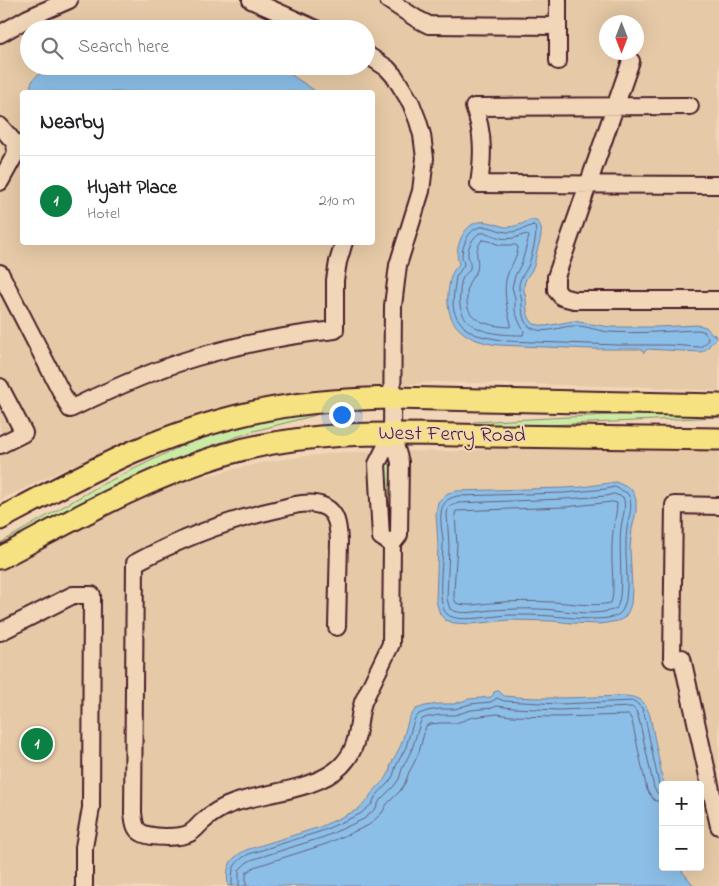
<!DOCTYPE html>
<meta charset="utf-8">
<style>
body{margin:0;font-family:"Indie Flower",sans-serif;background:#f2f2f2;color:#202124}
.controls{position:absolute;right:15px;bottom:15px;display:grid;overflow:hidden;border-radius:5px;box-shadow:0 5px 20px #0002}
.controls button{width:45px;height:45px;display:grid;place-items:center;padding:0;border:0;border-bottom:1px solid #e0e0e0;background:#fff;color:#202124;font:25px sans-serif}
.compass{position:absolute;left:599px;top:15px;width:45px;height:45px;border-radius:50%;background:#fff;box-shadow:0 5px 20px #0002;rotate:180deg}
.you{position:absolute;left:341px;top:414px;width:18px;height:18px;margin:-12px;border:4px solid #fff;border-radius:50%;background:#1a73e8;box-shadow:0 0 0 8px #1a73e833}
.badge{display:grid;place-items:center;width:32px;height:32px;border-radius:50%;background:#0b8043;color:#fff;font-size:16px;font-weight:700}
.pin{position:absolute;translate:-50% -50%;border:2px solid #fff;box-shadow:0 1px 5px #0006}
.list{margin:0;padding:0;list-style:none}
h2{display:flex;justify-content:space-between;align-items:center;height:65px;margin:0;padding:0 20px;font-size:21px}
h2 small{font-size:16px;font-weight:400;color:#757577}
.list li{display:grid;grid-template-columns:32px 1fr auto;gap:15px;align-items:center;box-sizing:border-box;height:90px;padding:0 20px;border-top:1px solid #e0e0e0}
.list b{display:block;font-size:19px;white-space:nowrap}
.list p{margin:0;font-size:16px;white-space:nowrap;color:#757577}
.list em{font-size:16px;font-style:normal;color:#757577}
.icon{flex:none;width:28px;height:28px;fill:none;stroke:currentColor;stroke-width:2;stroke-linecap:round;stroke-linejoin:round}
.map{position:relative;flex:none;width:719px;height:886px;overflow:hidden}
.search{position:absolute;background:#fff;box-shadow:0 5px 20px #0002;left:20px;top:20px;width:355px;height:55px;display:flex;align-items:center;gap:12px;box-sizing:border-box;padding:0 18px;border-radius:28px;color:#757577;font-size:19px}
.panel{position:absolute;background:#fff;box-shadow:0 5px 20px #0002;left:20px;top:90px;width:355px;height:155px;border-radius:5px}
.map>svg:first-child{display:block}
</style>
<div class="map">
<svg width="719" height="886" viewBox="0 0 719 886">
<rect width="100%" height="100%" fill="#f1d7b8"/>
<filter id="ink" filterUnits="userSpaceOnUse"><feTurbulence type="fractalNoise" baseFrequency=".02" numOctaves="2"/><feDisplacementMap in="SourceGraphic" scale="10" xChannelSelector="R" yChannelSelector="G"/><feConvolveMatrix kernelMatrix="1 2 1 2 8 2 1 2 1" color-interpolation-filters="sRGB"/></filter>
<g filter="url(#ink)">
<path fill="#e6caa7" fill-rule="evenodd" d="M0,0H719V391L648,387L433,382L293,396L181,422L67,468L0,500ZM606,22H636V52H606ZM29,29H366V66H29ZM22,92H372V242H22Z
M541,445L719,448V886H694L682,871L681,867H700V785H664L650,716L635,696L559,699L504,696L501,693L491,697H481L454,704H439L425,706L416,709L407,728L401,745L391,764L389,773L370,796L366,803L362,805L357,811L320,827L246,850L240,853L227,872L228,886H0V568L138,498L170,486L200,477L260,463L299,457L342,452L467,451Z"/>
<path fill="#caeba3" stroke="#8a8567" d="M316,411V415L254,431L196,451L159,467L0,549V543L99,486L212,431L267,418Z
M683,412L719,413V417L506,427L472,426L473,422L588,416Z
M386,464H392L391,502L389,505L386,503Z"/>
<path fill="#8cbfe8" stroke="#727f9c" d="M56,66H278L317,92H30C30,75 42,73 56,66Z
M529,220C548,219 540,240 537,251C536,255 535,262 534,266C531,273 524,279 524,287C523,291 526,295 526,299C527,308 526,317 534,324L546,326L573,321L610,327H657L698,325L706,327L712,334L715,335L716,339C710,343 708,350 701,352L647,349L644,353L642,350L640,349H591L498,345C467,341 445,327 448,293C449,286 450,276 454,270C456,268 457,267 459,264C456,254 457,249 461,238C468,224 477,219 492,223C497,224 502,227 507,227C514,227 524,224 529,220Z
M616,482L631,489L634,494L636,500V512L632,529L630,548L632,589L631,604L628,612L624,618L618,621L600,624L572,623L552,621L510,620L471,624L454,623L445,620L440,614L436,601L438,545L436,513L438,502L443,497L448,493L456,491L564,488L582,487Z
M497,691H499L504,696C544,700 585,697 625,696C641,697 645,701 650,716L664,785H663V867H681L682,871L694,886H228C226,866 229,859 246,850L320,827L357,810L368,800L371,794L386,778L389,773L391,764L401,745L409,718L416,709L425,706L439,704H454L469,699L491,697L493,695L494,692Z"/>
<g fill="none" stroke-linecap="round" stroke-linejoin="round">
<path stroke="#645f77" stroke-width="1" d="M533,225L535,226C538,235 532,254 529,264C526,272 518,279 519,288C519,292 520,292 521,296C523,305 520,321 530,327C544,336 562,325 576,326C587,326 598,331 610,332C639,334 669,331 698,330L703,331L708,337V339L706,343L700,347L669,345H617L507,341L485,337L474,334L465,328L457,318L454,311L453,305L454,291L456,277L464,265C464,261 461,258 462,254C464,239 472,224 488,227C495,228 500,232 507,232C515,233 526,228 533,225Z
M480,233C488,232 493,236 501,238C510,240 518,237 526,234L529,236L522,262L515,276L512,287L515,298V311L520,324L524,331L523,335C493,335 455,332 460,292C460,288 461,281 463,277C466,273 469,272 470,268C471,263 469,260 468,256C467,248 473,236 480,233Z
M482,240L489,241L500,245H516L518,247C517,257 512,264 508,273C502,288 507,309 511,324L510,327C491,326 465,322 467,298C467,294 467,288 469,283C471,278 475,275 477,270C480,257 472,253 482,240Z
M615,487L627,493C635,504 628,517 627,529C626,534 626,539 626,544C625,560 632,605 619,614C608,623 567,617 552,616C538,615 524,615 510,615C496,615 457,624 447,614C435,604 444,556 443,540C441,522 435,501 457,496L564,493L606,489Z
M614,494L623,497C627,507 622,518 621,528C618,547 625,597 616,609C596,616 574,612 554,610C535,608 511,609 492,610C479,611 461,616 450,609L447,599L449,545L447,514L448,508L450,506L458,503L565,499L606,496Z
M613,502L617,503C617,513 614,522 613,531C611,549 612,566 613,583C613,590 613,597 611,603C591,607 572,603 553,602C532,601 511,601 491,603C479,604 467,607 456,603L454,598V590L457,545L455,515L456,511L565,507Z
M232,886C232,869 232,863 249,854L322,831L360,814L372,804L375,797L389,782L393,776L396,766L406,747L414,720L419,714L427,711L439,709H455L470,704L491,702L497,698L504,701L559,704L634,701L642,708L645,717L659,785L663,789
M239,886V870L246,863L251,860L324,837L364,819L376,808L380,800L394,786L399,779L402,769L412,749L420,723L422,719L428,717L440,715H455L471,710L492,708L497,706L512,708L559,710L632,707L636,711L639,719L654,788L657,793L663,796
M246,886V873L254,867L326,844L369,825L382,813L387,804L400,791L405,783L409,772L414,763L419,752L426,726L430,724L440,723H456L473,717L497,714L511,716L559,717L629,715L632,721L647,790L654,800L663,803"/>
<defs>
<path id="minor" d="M251,0L316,29
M388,0L417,19L429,25L558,26
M558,0V61
M0,34L28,18L69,0
M631,61L556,277V290L562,297L574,300H719
M690,106L474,107C484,133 483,158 479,184L719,185
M0,126L15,143L16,153L0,182
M0,273L70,409C111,389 153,370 197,357C241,344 289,335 335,330V280L338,262L344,242
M0,387L24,433L0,445
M392,434L377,464L381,537L392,544
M337,627L339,541C338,528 338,514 325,507C311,500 293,505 279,509C229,520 180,539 135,563L133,813C134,819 134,827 139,831C147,839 181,838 190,833C195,830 198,826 202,822C211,814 222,807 234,803C267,792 316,790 341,766C361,746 356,726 363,702L391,644L392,544L399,535L400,462L392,434L393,306L398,265L421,191L425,158L422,135L418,121L411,103L395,77L387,68L366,54
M0,632L73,595H92L91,808L84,847V886
M682,658L719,826
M672,659L674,505L719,506"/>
<path id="major" d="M0,519C43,496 87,472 132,452C170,436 210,422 250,413C297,402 345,399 393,398L719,405
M0,558C73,520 146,478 226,454C314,428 406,434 496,436C570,437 645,438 719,439"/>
</defs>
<use href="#minor" stroke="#4a1f2b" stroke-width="20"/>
<use href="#major" stroke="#4a1f2b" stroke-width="25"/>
<use href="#minor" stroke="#f1d7b8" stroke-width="16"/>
<use href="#major" stroke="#f6e281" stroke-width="21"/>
</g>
</g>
<g text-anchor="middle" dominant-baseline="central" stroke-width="4" stroke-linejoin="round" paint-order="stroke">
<g font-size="21" fill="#4a1f2b" stroke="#f1d7b8">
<text transform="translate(452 435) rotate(1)">West Ferry Road</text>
</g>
</g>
</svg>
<div class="controls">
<button>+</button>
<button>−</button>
</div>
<svg class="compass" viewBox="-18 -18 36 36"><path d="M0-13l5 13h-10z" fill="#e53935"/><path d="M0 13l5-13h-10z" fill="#757577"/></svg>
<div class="you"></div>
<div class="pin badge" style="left:37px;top:744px">1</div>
<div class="search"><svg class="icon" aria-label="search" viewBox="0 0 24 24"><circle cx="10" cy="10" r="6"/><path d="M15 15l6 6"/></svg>Search here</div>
<section class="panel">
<h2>Nearby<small></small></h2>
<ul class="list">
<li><span class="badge">1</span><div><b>Hyatt Place</b><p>Hotel</p></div><em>210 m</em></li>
</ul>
</section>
</div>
